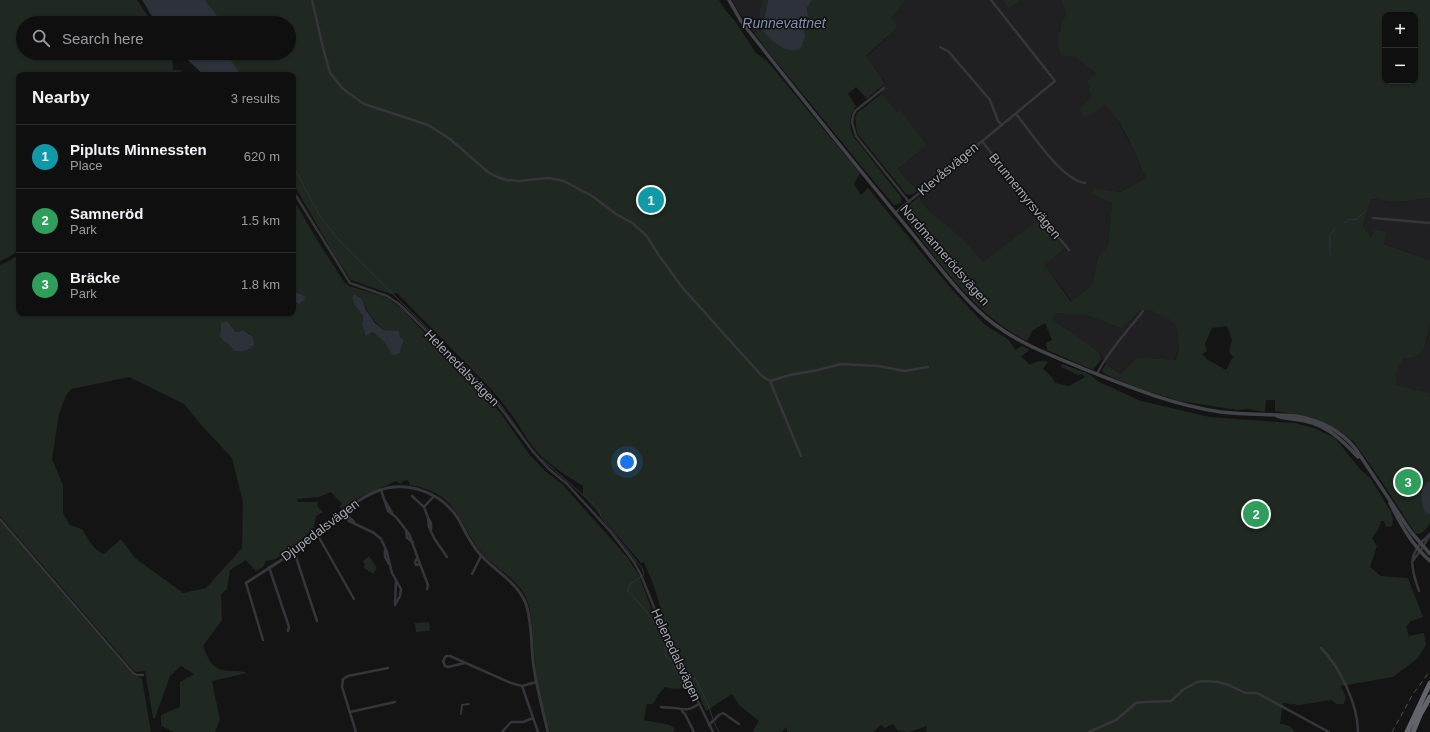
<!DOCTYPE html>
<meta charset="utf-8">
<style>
body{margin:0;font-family:Helvetica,sans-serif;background:#1d1d1e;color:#f1f3f6}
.controls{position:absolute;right:12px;top:12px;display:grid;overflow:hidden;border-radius:8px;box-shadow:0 1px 3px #0004}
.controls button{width:36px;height:36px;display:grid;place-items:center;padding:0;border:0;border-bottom:1px solid #2f2f30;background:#0f0f10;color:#f1f3f6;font:20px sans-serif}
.you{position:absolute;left:627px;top:462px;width:14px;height:14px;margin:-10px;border:3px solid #fff;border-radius:50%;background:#1a73e8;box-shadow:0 0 0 6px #1a73e833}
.badge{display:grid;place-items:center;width:26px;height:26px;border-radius:50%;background:#7c3aed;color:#fff;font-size:13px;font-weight:700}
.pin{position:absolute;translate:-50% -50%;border:2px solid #fff;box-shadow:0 1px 4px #0006}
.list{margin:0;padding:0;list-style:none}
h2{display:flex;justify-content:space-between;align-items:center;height:52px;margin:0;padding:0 16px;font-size:17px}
h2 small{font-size:13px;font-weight:400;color:#9b9c9f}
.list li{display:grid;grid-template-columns:26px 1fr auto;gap:12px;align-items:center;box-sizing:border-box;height:64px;padding:0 16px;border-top:1px solid #2f2f30}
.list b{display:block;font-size:15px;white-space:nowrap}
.list p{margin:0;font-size:13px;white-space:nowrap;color:#9b9c9f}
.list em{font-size:13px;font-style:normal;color:#9b9c9f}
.icon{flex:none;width:22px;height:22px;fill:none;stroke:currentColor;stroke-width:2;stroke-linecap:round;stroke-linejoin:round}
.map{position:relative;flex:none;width:1430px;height:732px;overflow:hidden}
.search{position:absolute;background:#0f0f10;box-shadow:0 1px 3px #0004;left:16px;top:16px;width:280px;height:44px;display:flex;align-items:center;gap:10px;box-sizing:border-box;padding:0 14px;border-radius:22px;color:#9b9c9f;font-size:15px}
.panel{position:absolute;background:#0f0f10;box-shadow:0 1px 3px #0004;left:16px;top:72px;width:280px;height:244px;border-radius:8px}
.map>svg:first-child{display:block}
</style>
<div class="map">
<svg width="1430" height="732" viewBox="0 0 1430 732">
<rect width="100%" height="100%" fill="#141415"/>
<path fill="#202022" d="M732,0H762L755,34L740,14Z
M906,0H1002L1009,9L1021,0H1061L1066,14L1059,31L1075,57L1096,73L1087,81L1091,98L1080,110L1106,105L1112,110L1129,141L1146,178L1120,192L1094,188L1091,194L1112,203L1108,247L1098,257L1092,285L1072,302L1045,265L1064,249L984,262L957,234L935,218L923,204L918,191L898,169L927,145L900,111L897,112L879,89L885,82L866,57L898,27L892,17Z
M1430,198V260L1371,239L1363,226L1371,199L1397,202Z
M1140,310H1150L1168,319L1175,324L1178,337L1179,349L1174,360L1137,357L1121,374L1106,364L1098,351L1051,319L1055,313L1089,316L1122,329Z
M1430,325V393L1395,385V379L1398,367L1404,358L1414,357L1427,340L1428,327Z"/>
<path fill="#202822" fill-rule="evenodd" d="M0,0H137L151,21L148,23H23V53H168L172,58L173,70H181L182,75H19V250L9,257L0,261Z
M205,0H719L726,11L735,21L756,53L767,61L860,173L854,184L861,195L868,188L949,286L984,324L1009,340L1015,350L1022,346L1030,350L1021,356L1030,365C1035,362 1043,359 1048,362L1043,369L1052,377L1055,383L1069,386L1085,377L1082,374L1078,375L1061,367L1062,364L1089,374L1099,382L1141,401L1210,417L1278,422L1295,423L1314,428L1335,438L1361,470L1371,479L1391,512L1393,520L1392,526L1386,527L1384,521H1381L1378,530L1372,538L1377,546L1370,567L1381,576L1408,578L1423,617L1411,621L1406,627L1409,636L1424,633L1426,645L1418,658L1393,677L1341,686L1346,698L1344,704H1337L1331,700L1299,705L1283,703L1280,724C1286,724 1291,726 1295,732H926L927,726L909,732L898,731L893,724L885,728L881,725L873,732H787V727L781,732H754L753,731L759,721L740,706L732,694L706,711L693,683C684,690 676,690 665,687L658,695L653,704H647L644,720L670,725L675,729L673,732H550C543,708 537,685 535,661C532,642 534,622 528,603C521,580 496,570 481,552C467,536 461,512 443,498C433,490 422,487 410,485L408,480L403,481L401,484L396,481L360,497L341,509L339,507L342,504L331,492L319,497L297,499L298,502H318L317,506L323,512L316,516L314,528L300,541L276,559L266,561L263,567L256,571L246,560L230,570L227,589L221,594L222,620L203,646C210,662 212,671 232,671C237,671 242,671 247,673L212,681L220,720L215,732H174L161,726V715L180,707V682L194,674L181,666L170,676L155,718H153L145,671L135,672L0,516V265L9,261L19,255V313H293V302H296L304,296L293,294V199L319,243L345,283L349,286L382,296L390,300L402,309L449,358L468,374L502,415L529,454L545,471L563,485L628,558L639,575L654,616L662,613L655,589L644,562L641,563L583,495V486C567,476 551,466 538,453C529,443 523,432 516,421C508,409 499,398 489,387L397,293L391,294L351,280L333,253L293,183V75H241L226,54L289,53V23H223ZM352,298L363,300C371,324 384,330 404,341L400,353L393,356L386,343L379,336L372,332L362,324L363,316L355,306ZM229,323L236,332H239L243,331L250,334L249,350C236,351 229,344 220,336V328ZM129,377L184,404L203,427L232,458L243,503L242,548L206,588L183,593L135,558L121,539L104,554C92,549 89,540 82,529L70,525L63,513V485L52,459L59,414L66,396L71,389Z
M762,0H768L762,30L805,36L804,23L808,16L807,8L812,0H906L892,17L898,27L866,56L885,83L867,99L856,87L848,94L856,106C848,116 849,126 854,137L901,197V203L894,205L876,184L766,49L755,34Z
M1002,0H1021L1009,9Z
M1061,0H1430V198L1397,202L1371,199L1363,226L1371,238L1375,230L1386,232L1384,244L1430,260V325L1428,327C1428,337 1425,352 1414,357C1411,358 1407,358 1404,358C1398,367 1395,374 1396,385L1430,393V523C1426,529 1422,536 1415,533L1380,479L1354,442L1341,432L1314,418L1275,411V400H1266L1265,412L1246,409L1237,410L1180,401L1143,390L1104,374L1102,370L1106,364L1121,374L1137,357L1175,360L1179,349L1178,337L1175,324L1168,319L1150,310H1140L1122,329L1089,316L1055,313L1052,319L1098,351L1102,359L1093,370L1047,350L1046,343L1052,340L1045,323L1032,331L1027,341C973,314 939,261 902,215L903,211L919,196C927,214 944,222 958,235C967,243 975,253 984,262L1039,219L1064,249L1045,265L1071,302L1092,285L1098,257L1108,246L1112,203L1091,194L1094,188L1120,192L1146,178C1136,156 1123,121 1105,105L1085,118L1079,110L1091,98L1087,81L1096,73L1075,57L1061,55C1056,39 1059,29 1066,14ZM1385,15H1415V81H1385ZM1227,326L1232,340L1229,352L1233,357L1226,370L1208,360L1202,354L1207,351L1205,344L1212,328Z
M882,93L897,112L900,110L927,145L898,169L918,191L911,195L906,194L857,133L855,118L857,113Z
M0,521L131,673L142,679L151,732H0Z
M369,556L377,568L373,574L363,567L365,565L363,561Z
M429,622L430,631L416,632L415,623Z"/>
<path fill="#2d323a" d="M142,0H205L223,23H156Z
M768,0H812L807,8L808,16L804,23L805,36L802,46L798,50C783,53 772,40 762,30Z
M180,53H226L241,75H204Z
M296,293L305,296L304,300L299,304L296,302H293V294Z
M354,294L363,300L366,310L375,323L384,330L399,331L400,337L404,340L400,353L393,356C387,346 383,338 372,332L366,336L362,324L363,316L355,306L352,298Z
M227,321L236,332H239L243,330L253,337L254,345C249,351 241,352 234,351C231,344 224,342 220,337L221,323Z
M1430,481V513L1427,514C1420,505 1418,486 1430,481Z"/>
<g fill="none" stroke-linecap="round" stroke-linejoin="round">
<path stroke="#2d323a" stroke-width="1" d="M293,166L321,218L338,239L487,388L501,405L522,435
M1344,223L1350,219L1355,220L1366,211
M1331,256L1330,250V235L1333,232L1335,228
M532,449L539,457
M542,459L599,509L601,517L642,568L644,575L630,584L627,590C645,610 665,628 666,656L671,660L683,681H685
M691,678H695L707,702L713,719
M714,722L719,732"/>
<path stroke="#35353a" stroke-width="2" d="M461,714L462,705L469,704"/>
<path stroke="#35353a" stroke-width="2.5" d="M312,0L323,48L330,73L343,89L364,104L428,125L450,139L488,172L497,177L507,180L519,181L549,178L564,181L592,196L616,214L632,223L646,235L658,254L682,287L741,353L762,376L770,381L801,456
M940,47L949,52L990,100L998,121L1002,125
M884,88L855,111L853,116L852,122L856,136L909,202
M1016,114C1032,133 1061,180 1085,183
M982,141L1037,212L1069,250
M293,191L350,283L387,296L399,304L474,377L499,406L534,453L549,469L567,484L610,531L634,562L641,575L664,632L713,732
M895,213L1055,81L991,0
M1373,218L1430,223
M1097,374C1108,351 1128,331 1143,311
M770,381L790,375L818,370L841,364L878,366L905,371L928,367
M381,490L388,511L396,517L409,534L420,564L416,565L415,562L417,558
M412,496L424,507L428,518L429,527L434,538L447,557
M385,501L392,513
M424,507L434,496
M343,512L349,521L374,533L381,539L387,552L392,573L401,589L400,596L395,605
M346,517H349L354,522
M0,519L133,673L137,675H143
M429,519L431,523V529
M406,530L407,538L413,542
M317,534L354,599
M385,549V557L389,564
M294,551L317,621
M1412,562L1423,547L1429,536
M420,564L428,585L427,589
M269,567L289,627L288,631
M472,574L481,556
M246,583L263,640
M1419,591C1410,565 1407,553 1430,534
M395,604L396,581
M1321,648C1340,667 1358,705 1358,732
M465,663L448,667L445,666L443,661L446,656H450L511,683L522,686L536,682
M522,686L538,732
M661,707C666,708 670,707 674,708C687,709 686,712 699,704
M682,711L685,714L694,732
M350,712L395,702
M709,725L719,715L723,713L739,724
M356,732L342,687L343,679L348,676L388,668
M502,732L511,722H523L533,718
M1089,732L1116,720L1136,703L1145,702L1171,701L1184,689L1197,682L1203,681L1218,682L1229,685L1245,693H1257L1329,732"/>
<path stroke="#35353a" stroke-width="3" d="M246,583C267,569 289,556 309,541C331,524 350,502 377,491C407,480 442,492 459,520C465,531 470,543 479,553C494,571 517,581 526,604C532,622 531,642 533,661C536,685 542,708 548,732"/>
<path stroke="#43444a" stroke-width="3.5" d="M729,0L741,21C795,90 850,158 906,226C933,258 961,299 994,324C1022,345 1053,356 1084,369C1129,387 1173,405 1221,412C1246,415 1271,414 1296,416C1319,420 1340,430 1355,448L1411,532L1430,554
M1277,416C1286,419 1296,419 1305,421C1328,426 1343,441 1358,457
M1390,503C1401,525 1412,545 1430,561"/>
<path stroke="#62636b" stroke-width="5" d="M1407,732L1430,683
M1413,732L1420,715L1430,697"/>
<path stroke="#4e4f55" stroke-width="1" stroke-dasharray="5 4" stroke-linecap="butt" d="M1392,732L1413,694L1430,671"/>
</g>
<g text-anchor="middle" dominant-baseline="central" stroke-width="3" stroke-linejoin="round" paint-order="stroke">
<g font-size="13" fill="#a7a9b4" stroke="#0f0f10">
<text transform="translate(948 169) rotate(-40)">Klevåsvägen</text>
<text transform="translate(1025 196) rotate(51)">Brunnemyrsvägen</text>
<text transform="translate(945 255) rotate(49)">Nordmannerödsvägen</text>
<text transform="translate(462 368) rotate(46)">Helenedalsvägen</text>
<text transform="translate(320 530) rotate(-37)">Djupedalsvägen</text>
<text transform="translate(676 655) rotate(65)">Helenedalsvägen</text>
</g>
<g font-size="14" font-style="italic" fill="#8191ad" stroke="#0f0f10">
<text x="784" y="23">Runnevattnet</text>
</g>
</g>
</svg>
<div class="controls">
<button>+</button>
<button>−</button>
</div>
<div class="you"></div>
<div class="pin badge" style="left:651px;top:200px;background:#0f9aa8">1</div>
<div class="pin badge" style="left:1256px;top:514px;background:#2e9e5b">2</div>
<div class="pin badge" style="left:1408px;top:482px;background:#2e9e5b">3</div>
<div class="search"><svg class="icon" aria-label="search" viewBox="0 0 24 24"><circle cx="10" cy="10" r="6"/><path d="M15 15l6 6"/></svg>Search here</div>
<section class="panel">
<h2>Nearby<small>3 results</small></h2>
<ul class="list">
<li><span class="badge" style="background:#0f9aa8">1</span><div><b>Pipluts Minnessten</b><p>Place</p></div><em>620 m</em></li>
<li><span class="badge" style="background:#2e9e5b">2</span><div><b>Samneröd</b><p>Park</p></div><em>1.5 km</em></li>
<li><span class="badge" style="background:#2e9e5b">3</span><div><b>Bräcke</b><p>Park</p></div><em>1.8 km</em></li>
</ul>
</section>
</div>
